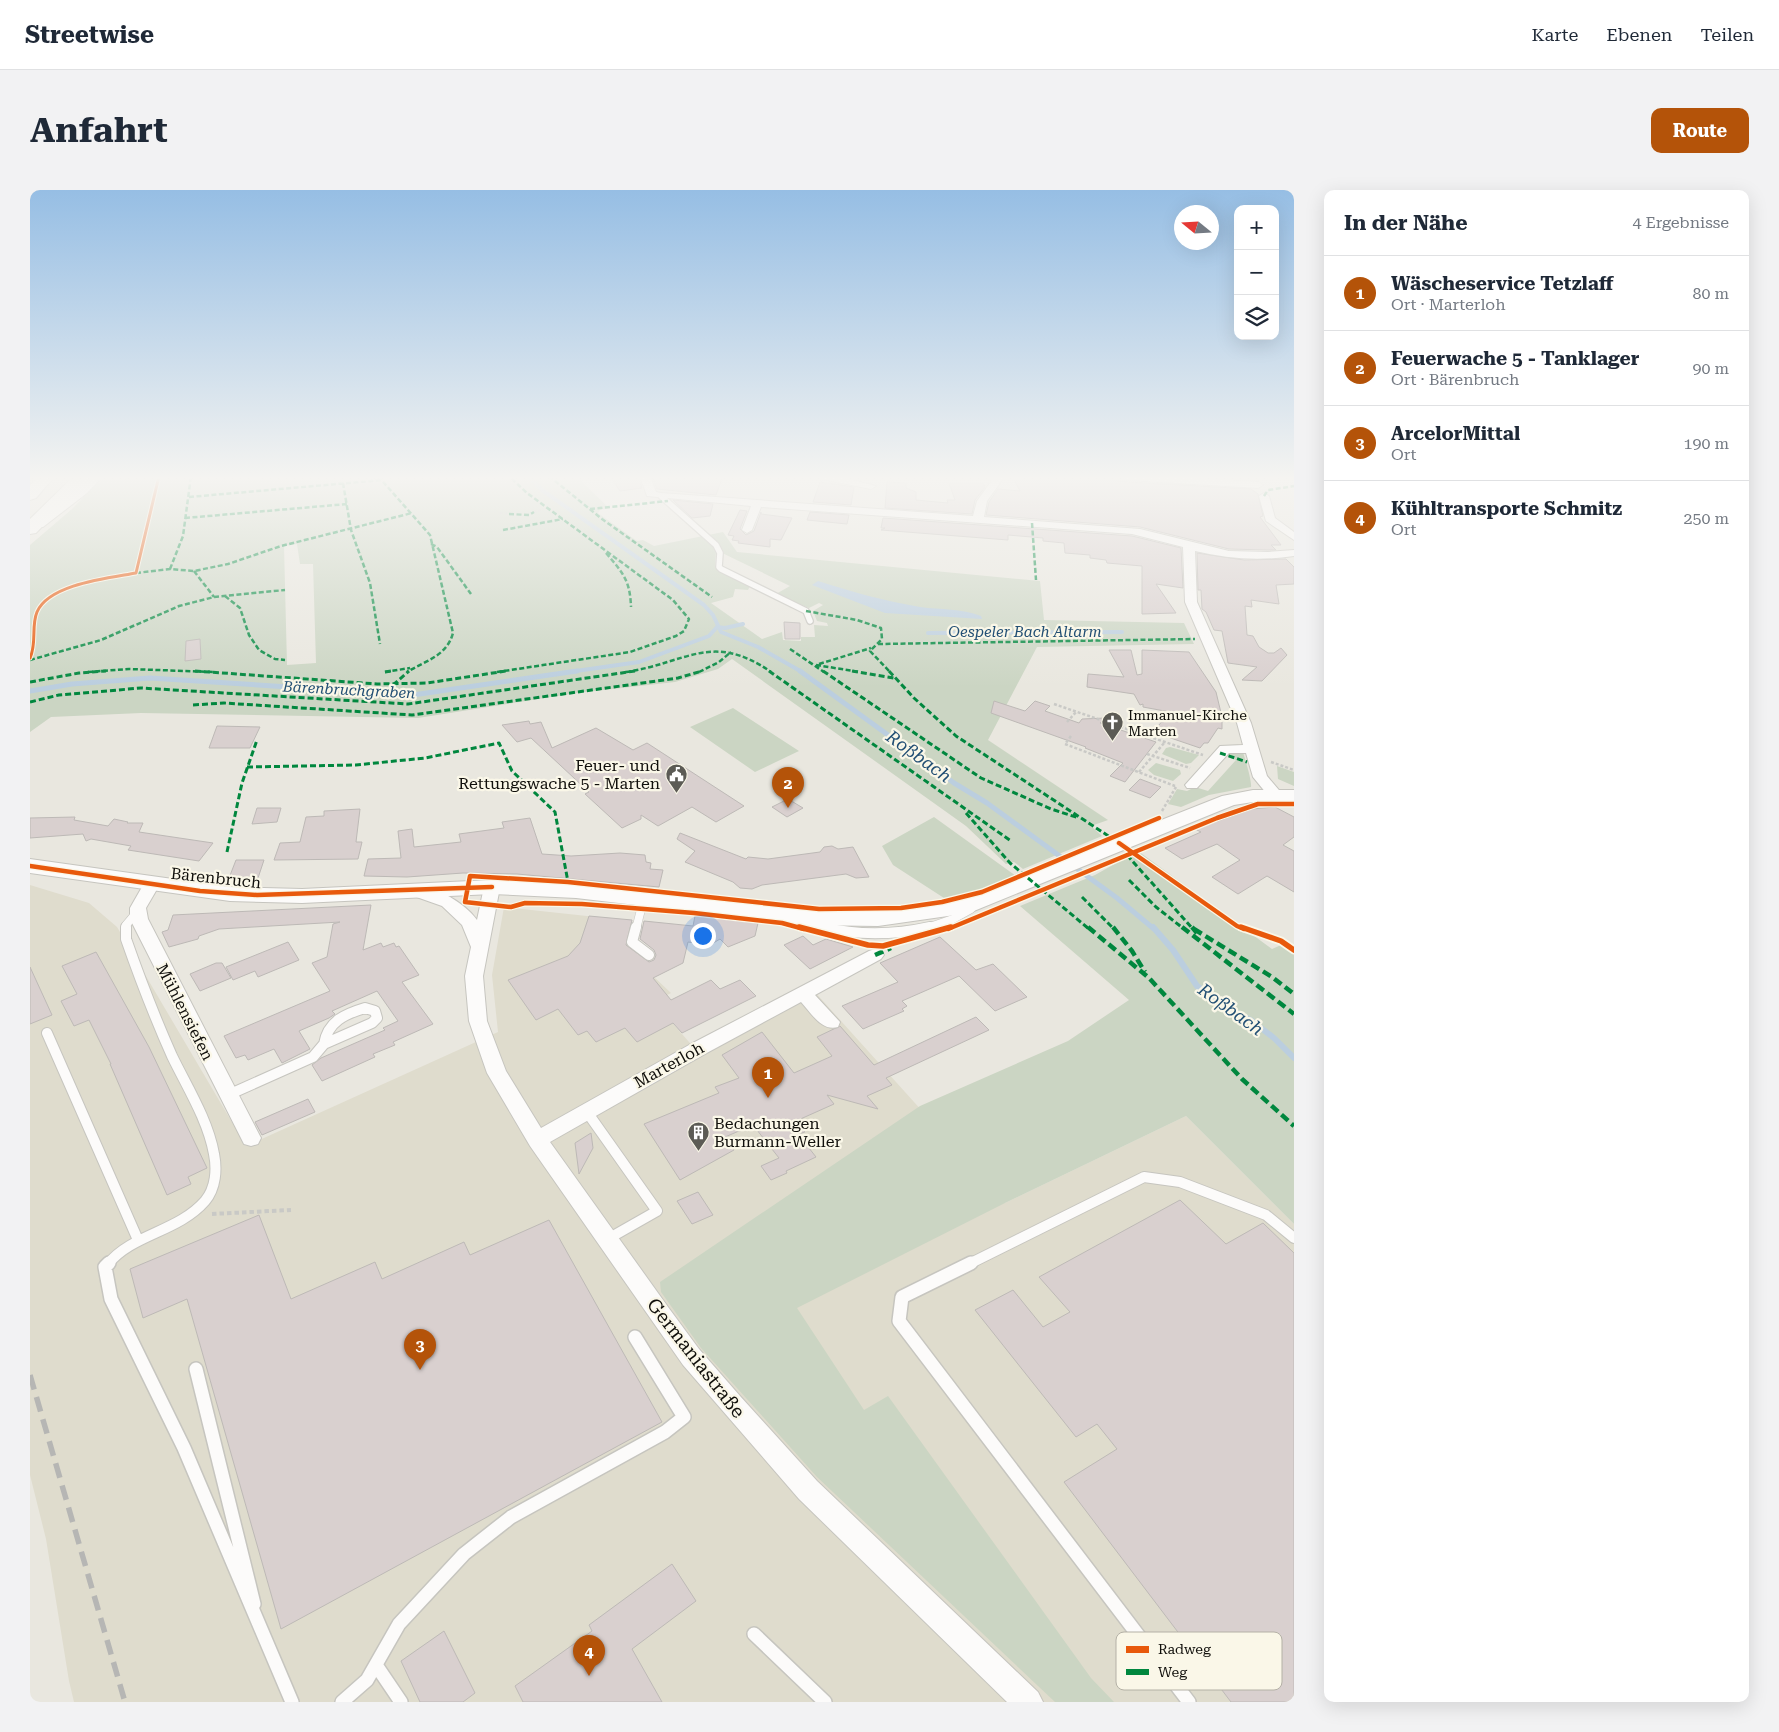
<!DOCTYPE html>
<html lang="de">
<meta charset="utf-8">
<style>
body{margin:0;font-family:"Roboto Serif",serif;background:#f2f2f3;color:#1f2937}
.controls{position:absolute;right:15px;top:15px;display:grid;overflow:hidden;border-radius:10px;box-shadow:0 5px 20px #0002}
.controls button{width:45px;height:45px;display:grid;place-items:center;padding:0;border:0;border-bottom:1px solid #e0e1e3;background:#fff;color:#1f2937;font:25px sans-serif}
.compass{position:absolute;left:1144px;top:15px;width:45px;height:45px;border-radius:50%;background:#fff;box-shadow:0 5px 20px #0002;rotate:288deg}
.you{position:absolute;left:672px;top:745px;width:18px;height:18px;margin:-12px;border:4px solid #fff;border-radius:50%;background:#1a73e8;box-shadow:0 0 0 8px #1a73e833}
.badge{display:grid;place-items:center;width:32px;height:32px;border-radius:50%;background:#b45309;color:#fff;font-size:16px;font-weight:700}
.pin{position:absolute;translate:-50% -41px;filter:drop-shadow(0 1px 2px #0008)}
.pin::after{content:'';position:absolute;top:26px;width:18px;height:15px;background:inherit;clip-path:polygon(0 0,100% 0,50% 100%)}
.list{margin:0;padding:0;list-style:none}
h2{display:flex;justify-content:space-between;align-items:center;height:65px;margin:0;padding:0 20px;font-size:21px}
h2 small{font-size:16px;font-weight:400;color:#747a83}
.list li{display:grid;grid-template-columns:32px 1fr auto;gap:15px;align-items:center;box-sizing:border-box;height:75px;padding:0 20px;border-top:1px solid #e0e1e3}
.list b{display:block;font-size:19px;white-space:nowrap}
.list p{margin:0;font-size:16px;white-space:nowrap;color:#747a83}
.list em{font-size:16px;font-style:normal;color:#747a83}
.icon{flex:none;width:28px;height:28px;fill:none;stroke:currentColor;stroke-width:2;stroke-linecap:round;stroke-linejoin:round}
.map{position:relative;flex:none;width:1264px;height:1512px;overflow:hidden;border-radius:10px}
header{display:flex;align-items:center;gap:30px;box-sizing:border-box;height:70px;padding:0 25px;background:#fff;border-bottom:1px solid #e0e1e3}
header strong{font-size:24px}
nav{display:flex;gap:28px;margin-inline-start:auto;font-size:18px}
.intro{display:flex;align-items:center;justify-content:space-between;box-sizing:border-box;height:120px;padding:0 30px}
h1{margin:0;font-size:35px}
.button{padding:12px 22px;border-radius:10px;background:#b45309;color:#fff;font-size:18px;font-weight:700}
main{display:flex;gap:30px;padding:0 30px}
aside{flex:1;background:#fff;border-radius:10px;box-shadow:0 5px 20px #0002}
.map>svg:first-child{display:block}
</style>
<header>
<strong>Streetwise</strong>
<nav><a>Karte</a><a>Ebenen</a><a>Teilen</a></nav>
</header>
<div class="intro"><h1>Anfahrt</h1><a class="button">Route</a></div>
<main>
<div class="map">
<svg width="1264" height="1512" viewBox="0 0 1264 1512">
<rect width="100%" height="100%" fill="#e9e7df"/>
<path fill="#dfdccd" d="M0,695L59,713L87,737L216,956L468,842L462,785L474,717L594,730L587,752L641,803L624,812L666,860L784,801L975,1013L1156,926L1264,1034V1512H44L39,1491L16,1349L0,1285Z"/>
<path fill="#cbd5c3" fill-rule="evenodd" d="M74,286H546L579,318L570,320L568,323L607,351L613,350L624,356L693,342L707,362L1010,391L1014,430L1154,433L1164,454L1007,457L958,550L1078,630L1061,636L1072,646L993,679L984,672L976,674L936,636L702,469L688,479L645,492L547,503L388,528L111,523L21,527L0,542V355L42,319ZM267,354L270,374H283L286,473L257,475L254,356ZM686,360L760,396L746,404L779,418L789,413L793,415L783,421L787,431L797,433L798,436L784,435L785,447H771V451L753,450L752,442L732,449L681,413L703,407L705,399L718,400L720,396L685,376Z
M703,518L769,561L725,582L660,537Z
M1140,557L1169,565L1161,573L1156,574L1132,564L1136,558Z
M1198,562H1213C1215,569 1222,591 1221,597L1179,605L1151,617L1138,614L1147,599L1157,601L1165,597L1178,601L1206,570L1194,565Z
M1126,573L1150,580L1151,584L1143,591L1124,585L1118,580Z
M1247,576L1264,582V596L1248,589Z
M904,627L986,686L942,705L914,708L863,675L852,656Z
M1108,661L1242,759L1258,752L1264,756V1034L1156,926L975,1013L767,1118L834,1220L858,1206L1061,1488L1084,1512H1025L787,1287L671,1158L631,1102L630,1092L890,916L1038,851L1099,810L990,716L1065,685Z"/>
<path fill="#bbcedf" d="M788,391C822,402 855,411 890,417C911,420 931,418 951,426L952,429L855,423L782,395Z"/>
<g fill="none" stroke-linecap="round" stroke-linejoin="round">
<path stroke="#bbcedf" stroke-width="4" d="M498,286L512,300L674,415L683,425L691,442L728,457L772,482
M687,437L695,438L713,434
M898,443L1092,442
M539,482L609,472L679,446L687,437"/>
<path stroke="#bbcedf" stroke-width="5" d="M770,481L924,593L957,613L1087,708L1124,739
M0,501L42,494L120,488L383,505L547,481"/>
<path stroke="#bbcedf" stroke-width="6" d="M1123,737L1143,760L1167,796L1196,817L1222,831L1244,848L1264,868"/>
</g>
<path fill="#d9d0cf" stroke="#bdb9b6" d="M580,286H608L612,298L590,301Z
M622,286H693L686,305L627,299Z
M982,286H1081L1083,290L1098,292L1221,299L1228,304L1233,326L1230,327L1251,355H1241L1246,360H1238L1199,359L1110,337L956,325L959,312L968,299L990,301Z
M790,292L824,297L821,315L783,312Z
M857,292L876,293V298L886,302V310L918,313L917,310H925L919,293H953L955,297L945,310L942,324L855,318Z
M643,310L683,314L680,326L662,328Z
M710,320L717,321L710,339L716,345L724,341L731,322V324L762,328L751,350L740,349V357L708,353L709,351L702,350L704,346L698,345Z
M780,322L819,325L817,334L777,330Z
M853,328L1102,346L1151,358L1153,398L1126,394L1146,423L1112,424V376L1077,373L1076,370L1060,368V365L1035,363L1034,353L1013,351V348L978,345V350L851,340L855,338H851Z
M1167,363L1214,370L1256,369L1264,377V394L1246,395L1249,414L1221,410L1222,417L1215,416L1217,445L1223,446L1229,457L1238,463H1244L1251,458L1257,465L1232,491L1212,490L1227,477L1198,473L1192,441L1184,440L1176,422L1172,419L1171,400H1168Z
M754,432L770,433V449H755Z
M170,449L171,469L155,471L156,451Z
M1079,460H1101L1107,485L1112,484V460L1159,462L1186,502L1192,527V539L1188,538L1178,553H1174L1170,558L1123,542L1140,522L1113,517V514L1110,515L1104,504L1057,497L1058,484L1094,487Z
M964,511L995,521L1005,511L1020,516L1015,521L1049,533L1052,529L1076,528L1070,533L1126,552L1095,592L1080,586L1093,573L1055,558L1056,557L961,523Z
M499,531L500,534L511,532L522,558L566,538L603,560L617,553L714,616L686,632L662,617L628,636L611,625V629L592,638L555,604L559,602L501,548L487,552L472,535Z
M187,536L230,537L220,558H179Z
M1110,589L1131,597L1120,608L1099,600Z
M758,609L773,618L757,627L742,617Z
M1245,617L1264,627V647L1253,655L1264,661V702L1237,686L1208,704L1182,687L1210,670L1187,654L1152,669L1135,658L1171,642L1165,639L1222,619Z
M227,618H251L247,632L222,634Z
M330,619L326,652H332L328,669L244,670L250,653L270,652L276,627L294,626V621Z
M45,627L44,630L78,636L84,629L98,632L97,633H113L109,642L183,653L169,671L98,660L101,656L61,649L56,651L53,644L0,648V628Z
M500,628L512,664L541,666L590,663L615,665L616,672L621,673L620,679L633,680L629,697L487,684L433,683L377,687L334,686L338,669L371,668L368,641L382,639L384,657L431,652L429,644L474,638L472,632Z
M650,643L716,669L718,667L738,669L790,662L794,657L802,656L808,659L823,657L839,687L826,688L816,684L732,695L722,699L710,698L703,692L655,672L665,661L647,649Z
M206,670H234L228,688H199Z
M341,715L333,760L351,753L353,757L364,753L366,757L369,756L389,785L372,792L403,834L363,852L365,855L343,864L345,867L292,891L282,875L291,868L355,840L353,838L368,831L347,801L302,821L305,824L299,828L269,841L280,859L252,873L244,859L218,870L215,865L206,868L194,846L300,801L282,773L297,767L303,734L310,732L189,739L169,746L168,749L139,757L132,742L138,740L143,725Z
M559,726L602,730L596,755L619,772L624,770L626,765L624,760L610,749L614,731L663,736L665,726L728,733L725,746L698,757L690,749L680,755L658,752L653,773L623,788L641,810L681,790L690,799L710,790L726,806L652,843L643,833L607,852L595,838L566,852L557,841L548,845L528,819L506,830L478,790L538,766L550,753Z
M773,746L783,755L796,749L823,757L780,779L754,755Z
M910,747L946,780L963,774L997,807L965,821L929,786L872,811L877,816L872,819L874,821L833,839L812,816L868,792L850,773Z
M258,752L269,770L228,787L225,781L203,790L196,777Z
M66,762L119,857L177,978L158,987L161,994L137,1005L80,874H81L59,830L44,836L31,811L47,804L32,776Z
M186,773H192L201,788L170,801L160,784Z
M0,777L22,825L0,834Z
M946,827L959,840L856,888L862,895L837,906L848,919L797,905L804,914L766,931L775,942L768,944L786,967L756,981L757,983L741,990L731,976L749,968L723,935L695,947L704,960L650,990L614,934L689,903L685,897L709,888L692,865L732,842L764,883L802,866L787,847L810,836L844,875Z
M278,909L285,922L232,945L225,932Z
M561,943L563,958L549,984L545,953Z
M668,1002L683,1025L662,1034L647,1011Z
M1150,1010L1196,1054L1233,1033L1264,1063V1512H1201L1034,1292L1087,1259L1067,1234L1046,1247L945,1120L983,1100L1013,1137L1040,1122L1009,1087Z
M229,1025L261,1109L345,1072L352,1089L434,1052L440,1065L519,1030L632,1232L251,1439L157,1109L113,1128L100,1079Z
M642,1374L666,1411L602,1459L632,1512H493L485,1496L562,1441L559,1435Z
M414,1441L445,1503L433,1512H390L371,1471Z"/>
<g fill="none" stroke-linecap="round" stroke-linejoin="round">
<defs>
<path id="service-far3" d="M631,306L686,355L690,363L689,377L691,379L776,421L780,431"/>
<path id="service-far2" d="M775,732L799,739
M96,739V735L107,722
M606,739L614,708
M894,739L923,729L941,719"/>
<path id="service-far1" d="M606,737L602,752L619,765
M793,737C829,746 864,745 900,737
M335,818L345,821L347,828L342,833L294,854C298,831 315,824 335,818Z
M17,843L108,1050
M198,905L283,867L294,854
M557,922L627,1021L576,1050
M78,1074C102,1044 148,1042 175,1011C186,998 187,979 184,964C178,930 157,897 142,866C125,828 110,789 96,749V737
M939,1074L1114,987L1150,992L1236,1025L1264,1048"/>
<path id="service" d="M79,1073L75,1077L81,1109L154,1258L262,1512
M941,1073L872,1107L869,1131L1159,1512
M166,1179L224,1414
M724,1444L795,1512
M346,1475L371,1512
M312,1512L337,1490L369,1434L434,1364L481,1327L635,1242L654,1227L605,1147"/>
<path id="minor" d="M610,286H620L626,302L631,303L943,326L947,311L965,286H975L957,311L954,327L1110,339L1199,361L1238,362L1264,360V366C1230,371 1198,369 1165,361L1167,412L1221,533L1237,586L1254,606L1251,609H1241L1223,587L1216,563H1199L1167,598H1157L1155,595L1190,556L1213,555L1207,533L1155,412L1153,357L1102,344L731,317L722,340L717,343L712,340L721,316L617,306Z
M787,286H806L846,296L841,299L792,289Z
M1094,286H1136L1228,292L1233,295L1228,298L1098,290L1094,289Z
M1234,303L1239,306L1245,328L1264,342V350L1236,331L1229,306Z
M122,689L128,690L130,694L116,718L118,729L231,948L228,954L221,956L214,954L100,729V718L116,690Z
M462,692L468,693L470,697L453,786L457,831L476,881L511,938L659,855L839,761L845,759L851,761L854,765L851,769L785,805L810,832L808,837C792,842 781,823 771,812L673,865L520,952L638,1117L669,1159L710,1206L787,1291L1008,1502L1013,1512H977L769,1309L653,1175L500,956L457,883L439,831L435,786L441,757L432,735L412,716L378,704L376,700L378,696C399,691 435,713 447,730L454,697L456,693Z"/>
<path id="secondary" d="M1223,600H1264V612H1223L1204,615L939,723L848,736L777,735L546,708L462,704L272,713L200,711L0,683V669L200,697L272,699L462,690L546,694L777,719L848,720L927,711L1192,606Z"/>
<path id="trunk" d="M9,286H25L6,308L0,310V295Z
M44,286H61L6,343L0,344V329Z"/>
<path id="motorway" d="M56,286H73L57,303L13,337H1V329Z"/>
</defs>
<use href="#service-far3" stroke="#c6c5bf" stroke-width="8"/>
<use href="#service-far2" stroke="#c6c5bf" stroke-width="9"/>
<use href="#service-far1" stroke="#c6c5bf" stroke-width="12"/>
<use href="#service" stroke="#c6c5bf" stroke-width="16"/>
<use href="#minor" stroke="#c6c5bf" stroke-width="2"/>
<use href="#secondary" stroke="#c6c5bf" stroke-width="2"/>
<use href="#trunk" stroke="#c6c5bf" stroke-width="2"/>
<use href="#motorway" stroke="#c6c5bf" stroke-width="2"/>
<path stroke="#c9c9c6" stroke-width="2" stroke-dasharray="2.5 2" stroke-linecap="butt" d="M504,322L514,319
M470,323L479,324"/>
<path stroke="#c9c9c6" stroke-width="2.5" stroke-dasharray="3 2" stroke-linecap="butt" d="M1024,514L1173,565
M1037,532L1046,522
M1041,546L1035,554L1145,596
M1117,564L1160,578
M1241,572L1264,580
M1109,582L1135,552
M1132,621L1146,597"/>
<path stroke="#c9c9c6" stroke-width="4" stroke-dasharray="4.5 3" stroke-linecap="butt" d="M182,1024L261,1020"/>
<use href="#service-far3" stroke="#fcfbfa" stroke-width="5.5"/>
<use href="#service-far2" stroke="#fcfbfa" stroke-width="8"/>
<use href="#service-far1" stroke="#fcfbfa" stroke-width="10"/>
<use href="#service" stroke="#fcfbfa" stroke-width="13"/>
<use href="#minor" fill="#fcfbfa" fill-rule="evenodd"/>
<use href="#secondary" fill="#fcfbfa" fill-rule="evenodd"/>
<use href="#trunk" fill="#fcfbfa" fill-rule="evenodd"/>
<use href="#motorway" fill="#fcfbfa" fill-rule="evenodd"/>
<path stroke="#b6b6b4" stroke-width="5.5" stroke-dasharray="15 8" stroke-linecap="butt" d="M0,1185L95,1512"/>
<path stroke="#c9c9c6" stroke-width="2" stroke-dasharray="2.5 2" stroke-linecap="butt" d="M0,288H95"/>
<path stroke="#00873e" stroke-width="2.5" stroke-dasharray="5 2.5" stroke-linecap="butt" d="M348,286L400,345L423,443C417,466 395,471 377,482
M519,286L572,329L682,407
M95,288L107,286
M313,293L321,340L340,393L350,454
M1234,306L1238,300L1264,296
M159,307L352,290
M560,319L638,311
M479,324L499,325L504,322
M155,328L317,314
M1002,333L1006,390
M473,340L533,329
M401,354L407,357L441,404
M576,363C593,383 600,390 601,417
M140,379L153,346L161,286
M164,381L184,407
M106,383L140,379L164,381L198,374L251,356L382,323
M195,406L210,418L219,445L229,460L245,469L255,470
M776,421L827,430L851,438L852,449L840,461L860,482
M848,454L1165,449
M760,459L794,482
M0,470L71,450L149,416L184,407L255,400
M789,474L841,458
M786,475L830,482
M58,482L99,479L184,482
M355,482L380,478
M467,482L600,462L646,446L654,441L659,429L643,410L497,303L479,286
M596,482C657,473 682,441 741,482
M669,482L689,472L701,462"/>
<path stroke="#00873e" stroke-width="3" stroke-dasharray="6 3" stroke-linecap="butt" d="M165,481L347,494L397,493L476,481
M739,481L981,651
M793,481L951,588L1021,619L1049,628
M822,481L864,488
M859,481L884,508L926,546L1083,649
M355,482L361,481
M0,492L49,483L76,481
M363,495L379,481
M0,512L29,505L111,498L378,514L605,481
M163,515L194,513L382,525L648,488L672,481
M1190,563L1217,572
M217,577L326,575L395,568L469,553L482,581L525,622L538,692
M936,623L980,673L1059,739
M197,662L212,593L227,550
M1097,665L1163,739
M1099,690L1126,717L1154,739
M1052,707L1084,739"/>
<path stroke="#00873e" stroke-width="4.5" stroke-dasharray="9 4.5" stroke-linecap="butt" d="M1058,737L1119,788L1212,889L1264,936
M1083,737L1102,761L1115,782
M1152,737L1264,824
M1162,737L1167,743
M1164,739L1242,787L1264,804
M845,765L861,758"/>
<defs>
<path id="cycleway-far2" d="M0,468C7,453 1,436 7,422C19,394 79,388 106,383L129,286"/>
<path id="cycleway-far1" d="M1089,653L1207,736L1214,739
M0,676L170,701L227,705L462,697
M774,739L752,733L664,723L552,714L495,713L481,717L435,712L440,686L538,692L789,719L871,718L912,712L952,702L1129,628
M918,739L1187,628L1228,614H1264"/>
<path id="cycleway" d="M769,737L838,755L853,756L921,737
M1211,737L1251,751L1264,760"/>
</defs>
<use href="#cycleway-far2" stroke="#faf7e8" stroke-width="5"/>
<use href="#cycleway-far1" stroke="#faf7e8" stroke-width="7"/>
<use href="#cycleway" stroke="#faf7e8" stroke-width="9"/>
<use href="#cycleway-far2" stroke="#e8590c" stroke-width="3"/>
<use href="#cycleway-far1" stroke="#e8590c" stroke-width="4.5"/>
<use href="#cycleway" stroke="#e8590c" stroke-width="5.5"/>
</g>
<linearGradient id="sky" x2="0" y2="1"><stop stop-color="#96bee4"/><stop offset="0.58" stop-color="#f5f4f1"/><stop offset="1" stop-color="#f5f4f1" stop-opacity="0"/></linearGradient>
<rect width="1264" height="497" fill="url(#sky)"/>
<defs>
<symbol id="church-pin" viewBox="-11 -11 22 30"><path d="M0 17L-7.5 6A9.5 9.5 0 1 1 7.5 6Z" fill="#5c5b55" stroke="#faf7e8"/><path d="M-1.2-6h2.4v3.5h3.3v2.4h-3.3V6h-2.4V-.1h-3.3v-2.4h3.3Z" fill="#fff"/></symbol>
<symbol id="civic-pin" viewBox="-11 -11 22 30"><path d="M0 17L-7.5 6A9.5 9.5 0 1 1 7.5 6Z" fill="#5c5b55" stroke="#faf7e8"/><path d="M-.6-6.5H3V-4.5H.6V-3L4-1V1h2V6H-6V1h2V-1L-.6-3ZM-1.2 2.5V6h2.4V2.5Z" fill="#fff"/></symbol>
<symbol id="building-pin" viewBox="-11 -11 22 30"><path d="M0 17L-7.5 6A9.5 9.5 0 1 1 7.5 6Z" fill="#5c5b55" stroke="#faf7e8"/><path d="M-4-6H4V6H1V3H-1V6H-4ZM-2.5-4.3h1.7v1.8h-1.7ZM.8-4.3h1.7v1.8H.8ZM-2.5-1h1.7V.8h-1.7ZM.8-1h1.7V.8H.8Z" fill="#fff"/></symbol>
</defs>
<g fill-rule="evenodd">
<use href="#church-pin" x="1070" y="520" width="25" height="34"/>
<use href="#civic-pin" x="634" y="572" width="25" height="34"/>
<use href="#building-pin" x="656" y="930" width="25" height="34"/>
</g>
<g text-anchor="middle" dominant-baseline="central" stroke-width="4.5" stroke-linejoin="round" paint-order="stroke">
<g font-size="14" fill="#100f0b" stroke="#faf7e8" text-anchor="start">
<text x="1098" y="525">Immanuel-Kirche<tspan x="1098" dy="16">Marten</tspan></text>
</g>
<g font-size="15" font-style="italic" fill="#224f74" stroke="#faf7e8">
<text x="995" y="442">Oespeler Bach Altarm</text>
<text transform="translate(319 500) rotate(3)">Bärenbruchgraben</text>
</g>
<g font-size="16" fill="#100f0b" stroke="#faf7e8" text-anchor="end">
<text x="630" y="575">Feuer- und<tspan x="630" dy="18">Rettungswache 5 - Marten</tspan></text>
<text x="684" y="933" text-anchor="start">Bedachungen<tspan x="684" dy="18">Burmann-Weller</tspan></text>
</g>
<g font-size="16" fill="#100f0b" stroke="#faf7e8">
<text transform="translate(186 688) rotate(6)">Bärenbruch</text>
<text transform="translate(155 822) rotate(63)">Mühlensiefen</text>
<text transform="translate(639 875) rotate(-29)">Marterloh</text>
</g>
<g font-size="18" font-style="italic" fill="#224f74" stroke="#faf7e8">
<text transform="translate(889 566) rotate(36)">Roßbach</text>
<text transform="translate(1201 819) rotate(36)">Roßbach</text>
</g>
<g font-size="19" fill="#100f0b" stroke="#faf7e8">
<text transform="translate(666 1168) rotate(52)">Germaniastraße</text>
</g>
</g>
<rect x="1086" y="1442" width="166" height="58" rx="8" fill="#faf7e8" stroke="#b4b1a6" stroke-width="1"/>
<rect x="1096" y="1456" width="23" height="7" fill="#e8590c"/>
<rect x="1096" y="1479" width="23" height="6" fill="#00873e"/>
<g font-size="14" fill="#100f0b">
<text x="1128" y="1464">Radweg</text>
<text x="1128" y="1487">Weg</text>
</g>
</svg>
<div class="controls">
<button>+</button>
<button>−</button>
<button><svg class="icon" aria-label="layers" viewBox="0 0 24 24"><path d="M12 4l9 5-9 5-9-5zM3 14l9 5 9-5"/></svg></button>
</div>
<svg class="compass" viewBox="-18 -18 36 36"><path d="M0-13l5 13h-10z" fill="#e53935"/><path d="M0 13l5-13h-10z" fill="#747a83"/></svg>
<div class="you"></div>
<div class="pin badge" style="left:738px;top:908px">1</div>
<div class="pin badge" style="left:758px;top:618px">2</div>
<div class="pin badge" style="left:390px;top:1180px">3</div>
<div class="pin badge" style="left:559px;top:1486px">4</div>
</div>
<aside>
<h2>In der Nähe<small>4 Ergebnisse</small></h2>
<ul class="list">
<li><span class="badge">1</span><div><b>Wäscheservice Tetzlaff</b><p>Ort · Marterloh</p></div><em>80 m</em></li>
<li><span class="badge">2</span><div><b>Feuerwache 5 - Tanklager</b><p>Ort · Bärenbruch</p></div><em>90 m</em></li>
<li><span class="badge">3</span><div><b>ArcelorMittal</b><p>Ort</p></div><em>190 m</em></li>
<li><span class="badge">4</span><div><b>Kühltransporte Schmitz</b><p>Ort</p></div><em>250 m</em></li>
</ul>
</aside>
</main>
